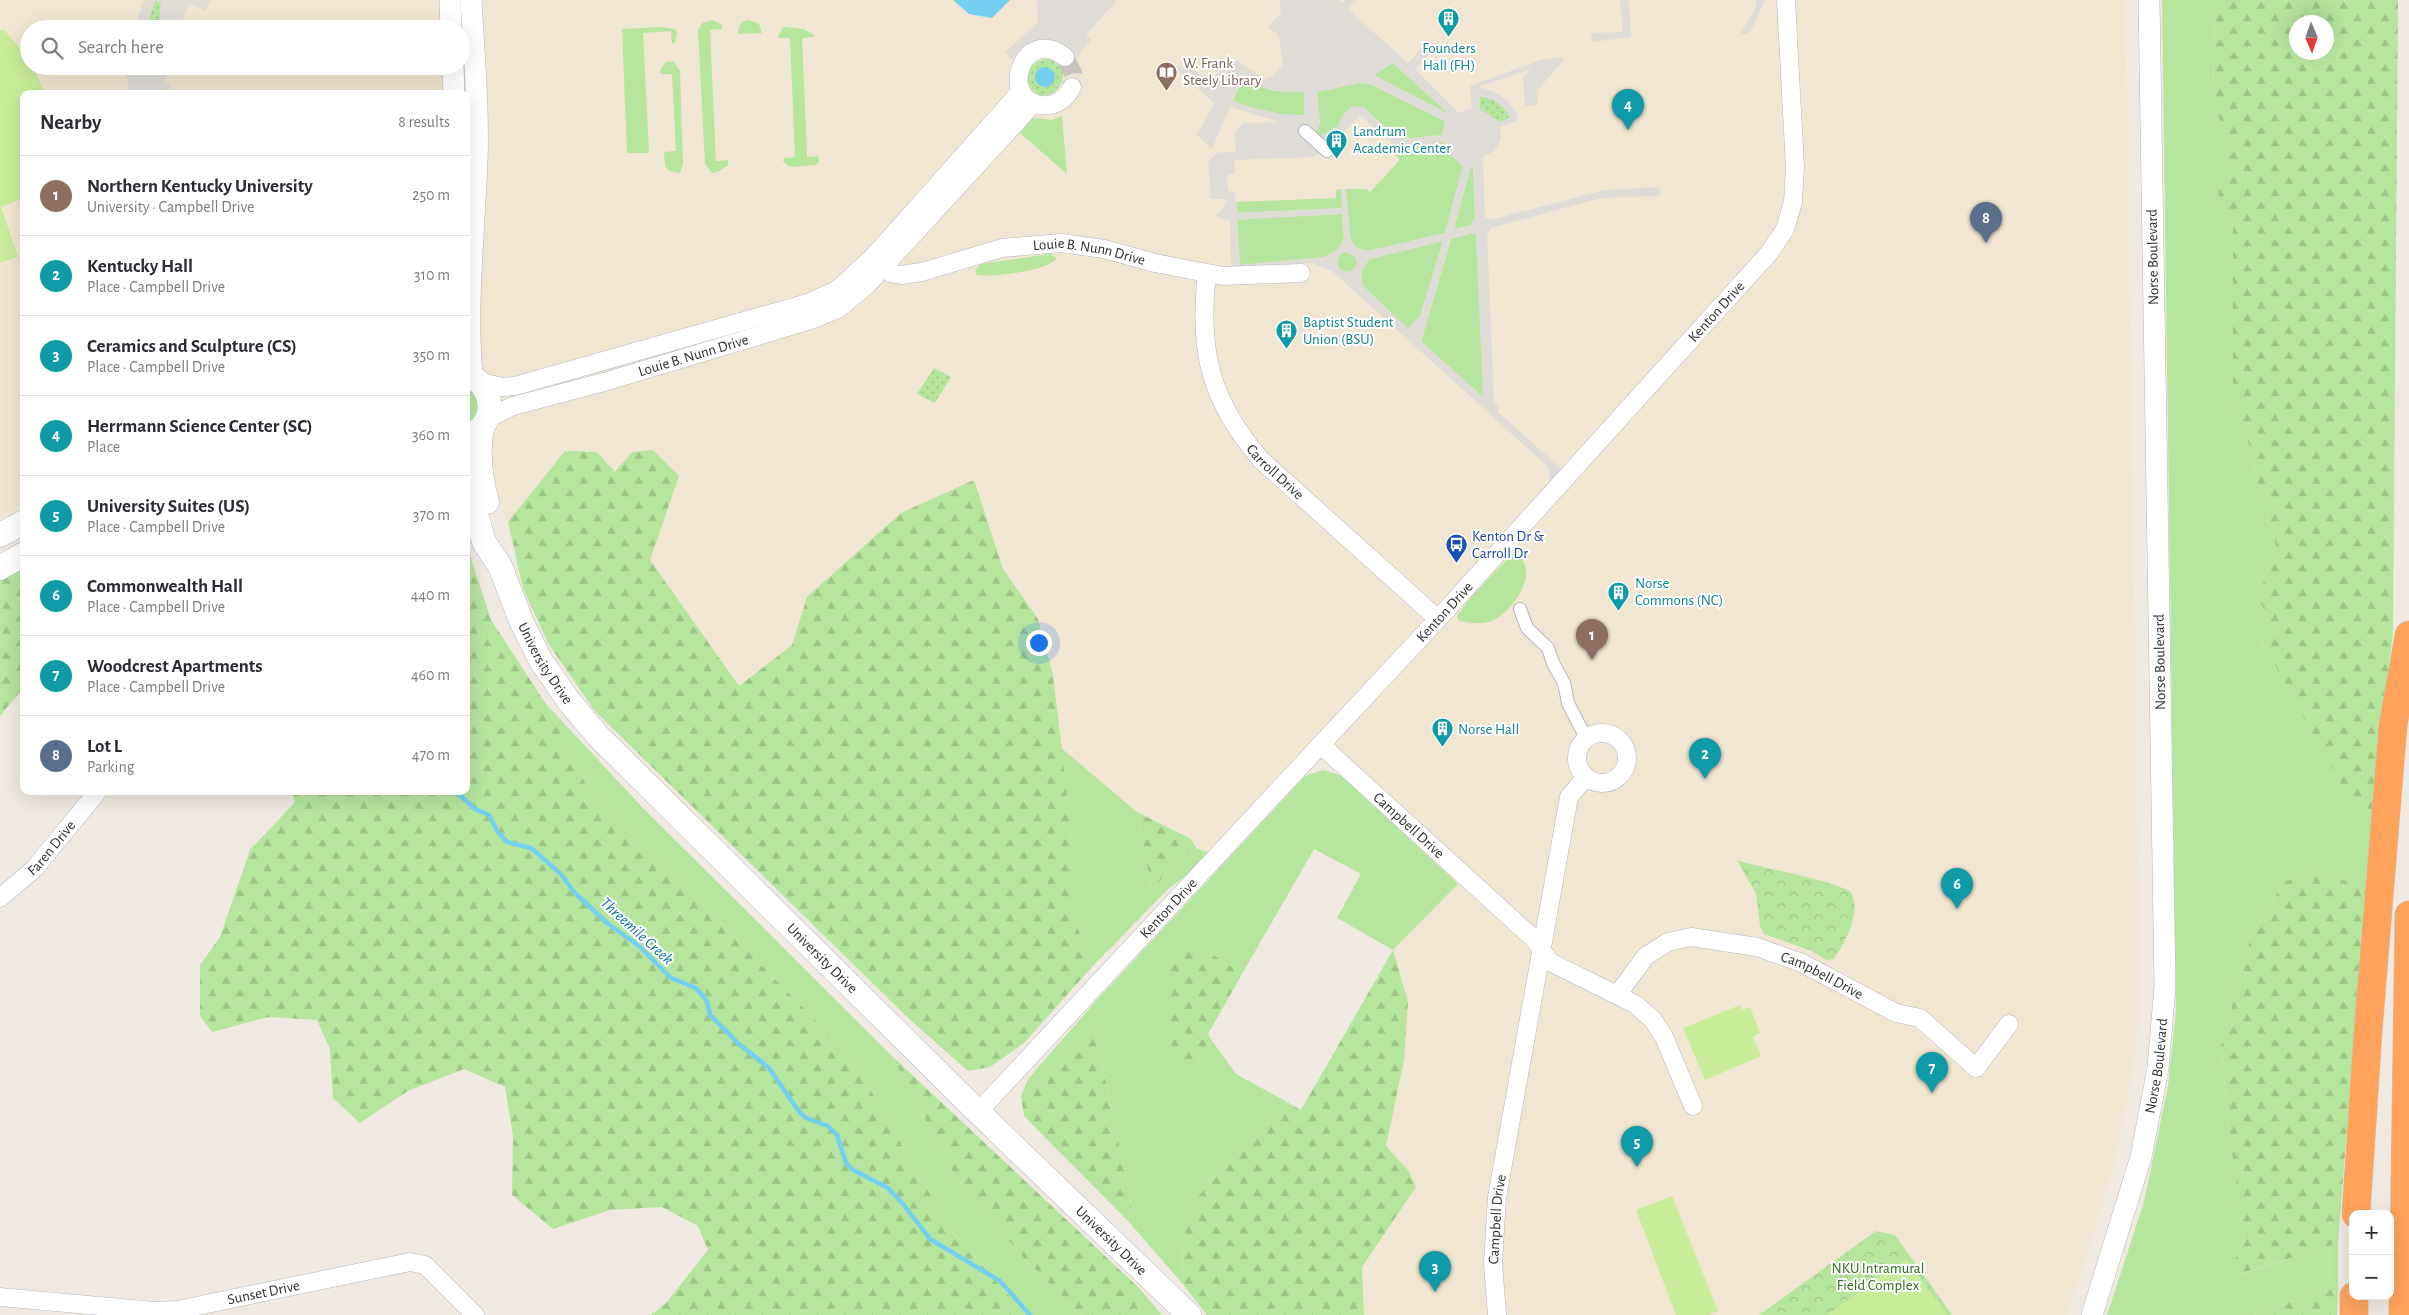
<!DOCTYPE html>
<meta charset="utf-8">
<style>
body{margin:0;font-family:"Alegreya Sans",sans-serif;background:#f7f7f7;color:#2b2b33}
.controls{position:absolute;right:15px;bottom:15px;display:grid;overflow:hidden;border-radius:10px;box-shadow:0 5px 20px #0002}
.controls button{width:45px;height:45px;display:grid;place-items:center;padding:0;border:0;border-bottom:1px solid #e1e1e2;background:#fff;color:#2b2b33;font:25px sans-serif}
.compass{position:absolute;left:2289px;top:15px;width:45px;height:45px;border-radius:50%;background:#fff;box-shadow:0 5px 20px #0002;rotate:178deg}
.you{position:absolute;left:1038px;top:642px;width:18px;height:18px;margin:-12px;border:4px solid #fff;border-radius:50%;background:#1a73e8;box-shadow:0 0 0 8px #1a73e833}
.badge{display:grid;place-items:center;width:32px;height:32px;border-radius:50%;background:#4264fb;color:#fff;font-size:16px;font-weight:700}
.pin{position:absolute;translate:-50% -41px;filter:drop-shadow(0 1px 2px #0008)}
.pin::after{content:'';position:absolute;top:26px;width:18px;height:15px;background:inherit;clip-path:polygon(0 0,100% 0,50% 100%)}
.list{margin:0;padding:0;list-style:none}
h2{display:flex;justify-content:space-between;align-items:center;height:65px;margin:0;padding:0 20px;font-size:21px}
h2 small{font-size:16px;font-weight:400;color:#7c7c81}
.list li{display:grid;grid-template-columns:32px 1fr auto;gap:15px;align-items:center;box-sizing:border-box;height:80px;padding:0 20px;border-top:1px solid #e1e1e2}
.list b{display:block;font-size:19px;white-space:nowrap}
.list p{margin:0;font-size:16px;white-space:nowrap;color:#7c7c81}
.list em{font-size:16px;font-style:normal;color:#7c7c81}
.icon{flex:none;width:28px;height:28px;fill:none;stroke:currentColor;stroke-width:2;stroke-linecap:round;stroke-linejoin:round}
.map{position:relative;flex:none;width:2409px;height:1315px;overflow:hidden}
.search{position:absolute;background:#fff;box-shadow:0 5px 20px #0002;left:20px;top:20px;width:450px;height:55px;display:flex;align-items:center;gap:12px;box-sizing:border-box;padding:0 18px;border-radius:28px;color:#7c7c81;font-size:19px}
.panel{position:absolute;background:#fff;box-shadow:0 5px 20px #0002;left:20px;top:90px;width:450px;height:705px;border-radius:10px}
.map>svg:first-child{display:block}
</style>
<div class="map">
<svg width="2409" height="1315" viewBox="0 0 2409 1315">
<defs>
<pattern id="forest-firs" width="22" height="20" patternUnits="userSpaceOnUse" patternTransform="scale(1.25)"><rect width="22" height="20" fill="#b6e59e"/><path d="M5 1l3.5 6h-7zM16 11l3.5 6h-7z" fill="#9dc588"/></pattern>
<pattern id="park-crowns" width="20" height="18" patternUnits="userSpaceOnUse" patternTransform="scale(1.25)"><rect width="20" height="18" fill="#b6e59e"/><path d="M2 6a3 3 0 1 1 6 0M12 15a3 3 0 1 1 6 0" fill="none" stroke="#9dc588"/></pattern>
<pattern id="garden-dots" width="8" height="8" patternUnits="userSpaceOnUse" patternTransform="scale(1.25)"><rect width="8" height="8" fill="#b6e59e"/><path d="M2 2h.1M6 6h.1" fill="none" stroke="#9dc588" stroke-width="1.8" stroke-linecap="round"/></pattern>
</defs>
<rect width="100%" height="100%" fill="#efe9e1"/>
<path fill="#f0e6d1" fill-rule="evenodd" d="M0,0H2125L2140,994L2137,1041L2118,1149L2101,1209L2067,1315H1364L1362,1267L1416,1187L1408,1170L1386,1146L1404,1060L1408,1002L1393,950L1458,884L1342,776L1306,749L1210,853L1196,848L1191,839L1137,812L1060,747L1053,675L1038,620L1003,569L974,480L901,513L807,597L792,645L739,686L649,560L679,476L615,473L565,451L508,522L493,486L466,364V94H24V503L0,517ZM29,29H461V66H29Z"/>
<path fill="#b6e59e" d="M2162,0H2215L2213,106L2231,140L2218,196L2233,228V395L2254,460L2257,480L2276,545L2258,597L2276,636L2262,643L2373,814L2366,890L2316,868L2284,882L2251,937L2221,1045L2230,1138L2244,1244L2233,1264L2241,1274L2338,1243V1285L2254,1315H2107L2144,1202L2168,1086L2176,1012Z
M713,20L722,25V29L710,30L716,161L728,160V165L718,172L712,173L705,164L698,30L702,23Z
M748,20L759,24L762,33L738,34C739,26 740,22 748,20Z
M662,27L675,29L677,32L675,43H672L671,31L643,33L649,153H627L622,29Z
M784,27L804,29L814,35V37L802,38L807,157L818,156L819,162L815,165L790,167L783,161L784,158L795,157L790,38H779L778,36Z
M673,61L680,71L683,164L680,173L669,171L665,166L664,152L676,151L672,74H661L660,70L666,62Z
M1393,63L1449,114L1373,75Z
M1242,80L1274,91L1304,92V115C1287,121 1249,107 1233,101Z
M1360,83L1370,84L1445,121L1442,135L1403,139L1391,126L1387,129L1363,107L1344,113L1338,126L1319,137L1315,133L1320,124L1317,92Z
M1062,116L1067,174L1020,133L1033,118L1052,120Z
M1443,142L1448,153L1463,166L1445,233L1368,251C1357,249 1352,246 1350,235L1346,189H1366L1370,192L1400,160L1390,150L1395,146L1399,149Z
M1471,166H1473L1475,217L1471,225L1454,229Z
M1341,189L1342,208L1237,213L1236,202L1336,198V190Z
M1342,214L1344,239L1338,249L1324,257L1240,265L1237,219Z
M1472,233L1476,235L1484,398L1421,342L1451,239Z
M1443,241L1420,316L1408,329L1363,286C1360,274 1361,268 1370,259Z
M1337 262a10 10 0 1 1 20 0a10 10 0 1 1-20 0Z
M1050,254L1056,258C1052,270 991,278 977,275L975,270L981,264Z
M466,386C481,396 482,414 466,424Z
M1514,552C1541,568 1517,606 1497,618C1485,626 1472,623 1459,621L1457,616L1472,596Z
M546,704L642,807L892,1056L955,1176L1019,1253L1082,1315H1026L949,1228L852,1057L588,789Z
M1060,747L1137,812L1152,890L1179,859L1196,848L1210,853L1195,869L1168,889L1091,968L1073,913V844Z
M1323,770L1342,776L1458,884L1393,950L1337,918L1361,874L1314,849L1242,974L1209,952L1193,1069L1213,1042L1236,1074L1287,1102L1196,1198L1183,1231L1182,1283L1128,1221L1132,1204L1094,1027L1021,1096L1028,1079L1096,1001L1305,776Z
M1138,1287L1162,1315H1140Z"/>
<path fill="url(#forest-firs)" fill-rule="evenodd" d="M2215,0H2398L2393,632L2374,790L2373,814L2357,813L2262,642L2276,636L2258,597L2276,545L2257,480L2254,460L2233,395V228L2218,196L2231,140L2213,106ZM2296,22H2326V52H2296Z
M653,450L679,476L650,560L739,686L792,645L807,597L901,513L974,480L1003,569L1038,619L1053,675L1073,844V913L1091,968L1024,1043L990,1067L968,1071L907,1017L594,710L548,643L523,588L508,522L565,451L597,452L615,472L632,452Z
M466,543L491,620L546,704L588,789L852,1057L949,1228L1026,1315H651L666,1303L708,1250L698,1226L662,1207L610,1210L553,1229L512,1195L513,1136L505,1087L464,1069L408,1091L360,1123L333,1098L330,1049L317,1020L268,1017L212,1032L200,1016V965L220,937L250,850L295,802L292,791H466Z
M24,565V687L0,716V579Z
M1137,812L1191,839L1196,848L1179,859L1152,890Z
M2316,868L2366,890L2338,1243L2240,1274L2232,1264L2244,1244L2230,1138L2221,1045L2251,937L2284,882Z
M1186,943L1209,952L1242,974L1208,1034L1213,1042L1193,1070L1174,1059L1168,1033L1169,965Z
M1393,950L1408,1002L1404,1060L1386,1146L1408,1170L1416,1187L1362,1267L1364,1315H1207L1182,1283L1183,1231L1196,1198L1287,1102L1301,1110Z
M1094,1027L1132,1204L1128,1221L1024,1116L1021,1096Z
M892,1056L1138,1287L1140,1315H1082L1019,1253L955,1176Z
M2338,1285L2337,1315H2254Z"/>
<path fill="url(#park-crowns)" d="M1737,860C1775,872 1814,875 1850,891C1863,911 1845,942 1834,959L1826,960L1812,951L1764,934L1760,926L1756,894Z
M1876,1231L1895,1235L1952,1315H1759Z"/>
<path fill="url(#garden-dots)" d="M155,0L161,3L159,29H146Z
M1047,59C1084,69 1048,114 1030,87C1021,73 1033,60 1047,59Z
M1479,95C1494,98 1502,104 1511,117L1500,123L1480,109Z
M934,368L951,377L935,403L917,394Z"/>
<path fill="#c9ec9a" d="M4,30L25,54L29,66H32L46,94H24V198L1,207L18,257L0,263V31Z
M1740,1005L1742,1010L1750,1007L1760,1033L1753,1037L1761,1056L1705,1080L1683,1028Z
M1672,1196L1718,1311L1709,1315H1676L1636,1210Z
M1906,1259L1947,1315H1827Z"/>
<path fill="#dfdcd8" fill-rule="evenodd" d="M144,0H155L146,29H134Z
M155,0H211L206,11L189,4L179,29H159L161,3Z
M1037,0H1117L1086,35L1092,39L1076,57L1065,45L1038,41L1024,47L1011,59L1005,52L1038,22Z
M1280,0H1339L1342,3L1345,0H1357L1348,9L1408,63L1426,43L1433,50L1415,69L1459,113L1472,108L1470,86L1540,60L1563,57L1562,62L1537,91L1538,105L1525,106L1523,78L1531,69L1478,87L1493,91L1508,101L1517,114L1518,120L1500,127L1501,137L1499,144L1493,152L1483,156L1485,217L1490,220L1605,190L1660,187V196L1602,198L1491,228L1487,235L1494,401L1500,407L1498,412L1563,470L1551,484L1549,481V468L1332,271L1312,263L1231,268L1230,221L1216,216L1227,202L1224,199H1211L1208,162L1216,153L1236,151L1234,134L1243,123L1279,122L1230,107L1212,149L1197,135L1214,103L1174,67L1191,66L1209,82L1233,58L1265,79L1272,76L1283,65L1279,36L1268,27L1281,13ZM1393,63L1447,112V113L1374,75ZM1242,80L1274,91L1304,92V115L1282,114L1248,107L1233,101ZM1360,83L1370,84L1445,121L1442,135L1403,139L1390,126L1387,129L1363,107L1353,106L1344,113L1338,126L1319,137L1315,133L1320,124L1317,92ZM1479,96L1496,101L1504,107L1510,117L1500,122L1480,109ZM1360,115L1399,149L1443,142L1448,153L1463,166L1445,233L1368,251L1358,249L1352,242L1350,235L1346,189H1341L1342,208L1237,213L1235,192L1228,191L1227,175L1235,174L1234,160L1315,157L1319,153L1323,156ZM1471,166H1473L1475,217L1471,225L1454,229ZM1342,214L1344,239L1338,249L1324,257L1240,265L1237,220ZM1472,233L1476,235L1483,397L1421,341L1451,239ZM1443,241L1420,316L1408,329L1363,286L1361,277L1363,266L1370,259ZM1346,252L1356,258L1357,264L1354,269L1349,272L1343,271L1338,267V261L1340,255Z
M1620,0H1629L1631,37L1592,42L1591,33L1623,32Z
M1757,0H1765L1755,23L1748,34L1739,35L1754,12Z
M121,66H168L164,83L171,85L167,94H129L128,80Z"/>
<path fill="#75cff0" d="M953,0H1010L992,18L969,14Z
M1035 77a10 10 0 1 1 20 0a10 10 0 1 1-20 0Z"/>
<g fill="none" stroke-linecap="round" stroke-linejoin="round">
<path stroke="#75cff0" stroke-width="4.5" d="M455,791L475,809L489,815L498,832L507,842L531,848L560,873L574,892L607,923L639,946L671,978L696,988L707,1001L710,1015L739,1044L769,1068L800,1113L806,1118L828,1126L837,1135L846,1163L853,1170L888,1188L903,1204L930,1239L1000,1281L1030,1315"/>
<path stroke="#c8c4bd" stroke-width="18" stroke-dasharray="18 9" stroke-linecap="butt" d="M1065,57L1073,73L1072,87"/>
<defs>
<path id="pedestrian" d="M1305,131L1327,151
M1520,609L1527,628L1548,648L1553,663L1564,683L1568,703L1586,738"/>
<g id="minor">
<path d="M1065,57C1020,22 996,109 1048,105C1059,104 1067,97 1072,87"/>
<path id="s1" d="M875,258L891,273L901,275L922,272L1002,248L1061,243L1104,249L1155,263L1223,276L1301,273"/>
<path id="s2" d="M1207,274C1198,351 1210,400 1261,460L1438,619"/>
<path d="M481,382L502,387L515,386L808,303L837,290L873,257L1021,91"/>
<path id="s3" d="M488,418L513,406L604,382L814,319L838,309L868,284L1034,103"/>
<circle cx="1602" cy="758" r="25"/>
<path id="s4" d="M1321,745L1534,939L1550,962L1635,1004L1653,1020L1664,1037L1693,1106"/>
<path id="s5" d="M0,898L34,869L98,791"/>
<path id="s6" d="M1617,995L1646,956L1668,942L1691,937L1757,947L1802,963L1896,1013L1920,1018L1976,1068L2009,1024"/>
<path id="s7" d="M978,1112L1438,619L1770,252L1785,229L1793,202L1795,167L1786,0"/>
<path id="s8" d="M0,1297L154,1311L177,1310L410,1262L425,1265L475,1315"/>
<path id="s9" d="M1497,1315L1493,1263L1497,1197L1569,797L1586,777"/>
</g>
<g id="tertiary">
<path d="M450,0L451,29"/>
<path d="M471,0C474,54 479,109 477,163C474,234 466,305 472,376"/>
<path d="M453,66L454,94"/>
<path id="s10" d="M2092,1315L2141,1157L2158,1068L2165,986L2149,0"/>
</g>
<g id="secondary">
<path d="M466,374C494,384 499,423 470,435"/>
<path d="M482,427C477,454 480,477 487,502"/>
<path id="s11" d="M466,479L484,542L500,566L522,623L541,661L568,700L598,736L978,1112L1189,1315"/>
<path d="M0,535L24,522"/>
<path d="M0,568L24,554"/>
</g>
<path id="motorway" d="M2356,1214L2368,1032L2393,726L2409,635
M2354,1315V1296
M2403,1315L2409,915"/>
</defs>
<use href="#pedestrian" stroke="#b4b7c1" stroke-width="14"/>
<use href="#minor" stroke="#b4b7c1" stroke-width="19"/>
<use href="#tertiary" stroke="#b4b7c1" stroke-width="22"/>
<use href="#secondary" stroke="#b4b7c1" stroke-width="25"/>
<use href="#motorway" stroke="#c9c9c9" stroke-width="29"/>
<use href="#pedestrian" stroke="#fff" stroke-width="12"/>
<use href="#minor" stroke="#fff" stroke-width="18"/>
<use href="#tertiary" stroke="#fff" stroke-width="21"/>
<use href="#secondary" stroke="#fff" stroke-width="24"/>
<use href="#motorway" stroke="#ffa35c" stroke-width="28"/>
</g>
<defs>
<symbol id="building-pin" viewBox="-11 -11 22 30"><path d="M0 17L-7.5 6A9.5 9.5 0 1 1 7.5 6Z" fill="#0f9aa8" stroke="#fff"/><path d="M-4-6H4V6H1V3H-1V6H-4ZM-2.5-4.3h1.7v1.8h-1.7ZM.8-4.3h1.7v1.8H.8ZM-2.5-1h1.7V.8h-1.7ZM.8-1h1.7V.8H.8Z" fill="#fff"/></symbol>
<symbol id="library-pin" viewBox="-11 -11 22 30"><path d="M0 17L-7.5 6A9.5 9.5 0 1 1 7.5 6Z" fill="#8d6e63" stroke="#fff"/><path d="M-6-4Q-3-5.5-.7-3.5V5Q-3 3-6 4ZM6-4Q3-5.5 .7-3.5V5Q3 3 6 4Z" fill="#fff"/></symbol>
<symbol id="bus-pin" viewBox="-11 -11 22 30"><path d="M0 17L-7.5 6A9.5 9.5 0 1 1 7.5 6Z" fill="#1a4fb4" stroke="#fff"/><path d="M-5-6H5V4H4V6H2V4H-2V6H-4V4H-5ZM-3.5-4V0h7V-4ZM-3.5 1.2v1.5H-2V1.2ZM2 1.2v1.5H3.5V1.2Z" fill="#fff"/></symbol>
</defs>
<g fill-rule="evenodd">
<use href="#building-pin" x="1436" y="6" width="25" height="34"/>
<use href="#library-pin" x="1154" y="60" width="25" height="34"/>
<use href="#building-pin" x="1324" y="128" width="25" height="34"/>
<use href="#building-pin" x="1274" y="318" width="25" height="34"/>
<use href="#bus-pin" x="1444" y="532" width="25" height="34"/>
<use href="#building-pin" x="1606" y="580" width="25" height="34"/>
<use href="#building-pin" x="1430" y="716" width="25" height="34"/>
</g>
<g text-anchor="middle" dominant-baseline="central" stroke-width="4" stroke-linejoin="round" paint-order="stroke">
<g font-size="15" fill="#0d838f" stroke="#fff" text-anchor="start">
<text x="1449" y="48" text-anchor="middle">Founders<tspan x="1449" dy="17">Hall (FH)</tspan></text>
<text x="1353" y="131">Landrum<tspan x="1353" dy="17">Academic Center</tspan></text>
<text x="1303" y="322">Baptist Student<tspan x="1303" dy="17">Union (BSU)</tspan></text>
<text x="1635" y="583">Norse<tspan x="1635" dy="17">Commons (NC)</tspan></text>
<text x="1458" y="729">Norse Hall</text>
</g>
<g font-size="15" fill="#785e54" stroke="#fff" text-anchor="start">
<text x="1183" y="63">W. Frank<tspan x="1183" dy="17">Steely Library</tspan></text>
</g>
<g font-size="15" fill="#2e2e2e" stroke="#fff">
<text stroke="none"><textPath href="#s1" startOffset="225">Louie B. Nunn Drive</textPath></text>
<text transform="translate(2153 257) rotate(-91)">Norse Boulevard</text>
<text stroke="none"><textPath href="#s7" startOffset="1089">Kenton Drive</textPath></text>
<text stroke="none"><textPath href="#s3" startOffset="215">Louie B. Nunn Drive</textPath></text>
<text stroke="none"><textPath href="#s2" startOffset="219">Carroll Drive</textPath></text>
<text stroke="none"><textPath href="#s7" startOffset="684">Kenton Drive</textPath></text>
<text stroke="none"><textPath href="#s11" startOffset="202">University Drive</textPath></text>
<text transform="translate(2160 662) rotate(-91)">Norse Boulevard</text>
<text stroke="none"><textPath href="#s4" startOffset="119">Campbell Drive</textPath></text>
<text stroke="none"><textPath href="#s5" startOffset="72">Faren Drive</textPath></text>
<text stroke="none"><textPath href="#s7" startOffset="279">Kenton Drive</textPath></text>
<text stroke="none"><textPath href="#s11" startOffset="608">University Drive</textPath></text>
<text stroke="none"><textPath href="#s6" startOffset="236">Campbell Drive</textPath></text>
<text stroke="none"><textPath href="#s10" startOffset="258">Norse Boulevard</textPath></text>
<text stroke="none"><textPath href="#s9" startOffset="96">Campbell Drive</textPath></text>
<text stroke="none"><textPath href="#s11" startOffset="1012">University Drive</textPath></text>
<text stroke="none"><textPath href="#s8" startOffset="266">Sunset Drive</textPath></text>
</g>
<g font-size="15" fill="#164399" stroke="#fff" text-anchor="start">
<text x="1472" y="536">Kenton Dr &amp;<tspan x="1472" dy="17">Carroll Dr</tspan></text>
</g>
<g font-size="15" fill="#2c6e1b" stroke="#fff">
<text x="1878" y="1268">NKU Intramural<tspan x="1878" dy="17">Field Complex</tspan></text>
</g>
<g font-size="16" font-style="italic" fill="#0d6fa3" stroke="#fff">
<text transform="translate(637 931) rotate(42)">Threemile Creek</text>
</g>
</g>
</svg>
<div class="controls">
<button>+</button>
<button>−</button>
</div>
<svg class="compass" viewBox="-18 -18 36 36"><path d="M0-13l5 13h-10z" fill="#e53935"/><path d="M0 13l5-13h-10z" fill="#7c7c81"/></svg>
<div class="you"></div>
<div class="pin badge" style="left:1592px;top:660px;background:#8d6e63">1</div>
<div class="pin badge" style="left:1705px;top:779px;background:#0f9aa8">2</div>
<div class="pin badge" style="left:1435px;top:1292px;background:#0f9aa8">3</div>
<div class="pin badge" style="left:1628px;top:130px;background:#0f9aa8">4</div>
<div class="pin badge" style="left:1637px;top:1167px;background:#0f9aa8">5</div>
<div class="pin badge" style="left:1957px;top:909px;background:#0f9aa8">6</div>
<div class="pin badge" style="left:1932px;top:1093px;background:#0f9aa8">7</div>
<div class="pin badge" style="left:1986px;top:243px;background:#5c6f8a">8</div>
<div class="search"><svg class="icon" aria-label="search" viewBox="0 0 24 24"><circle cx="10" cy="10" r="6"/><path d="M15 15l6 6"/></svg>Search here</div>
<section class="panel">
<h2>Nearby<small>8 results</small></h2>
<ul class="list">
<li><span class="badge" style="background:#8d6e63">1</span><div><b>Northern Kentucky University</b><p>University · Campbell Drive</p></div><em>250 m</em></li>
<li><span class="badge" style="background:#0f9aa8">2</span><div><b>Kentucky Hall</b><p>Place · Campbell Drive</p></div><em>310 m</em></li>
<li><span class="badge" style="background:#0f9aa8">3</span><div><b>Ceramics and Sculpture (CS)</b><p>Place · Campbell Drive</p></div><em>350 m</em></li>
<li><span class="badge" style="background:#0f9aa8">4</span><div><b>Herrmann Science Center (SC)</b><p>Place</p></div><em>360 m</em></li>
<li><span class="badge" style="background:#0f9aa8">5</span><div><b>University Suites (US)</b><p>Place · Campbell Drive</p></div><em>370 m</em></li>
<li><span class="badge" style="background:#0f9aa8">6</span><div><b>Commonwealth Hall</b><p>Place · Campbell Drive</p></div><em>440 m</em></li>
<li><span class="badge" style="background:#0f9aa8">7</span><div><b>Woodcrest Apartments</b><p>Place · Campbell Drive</p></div><em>460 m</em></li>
<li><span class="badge" style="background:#5c6f8a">8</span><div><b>Lot L</b><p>Parking</p></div><em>470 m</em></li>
</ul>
</section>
</div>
